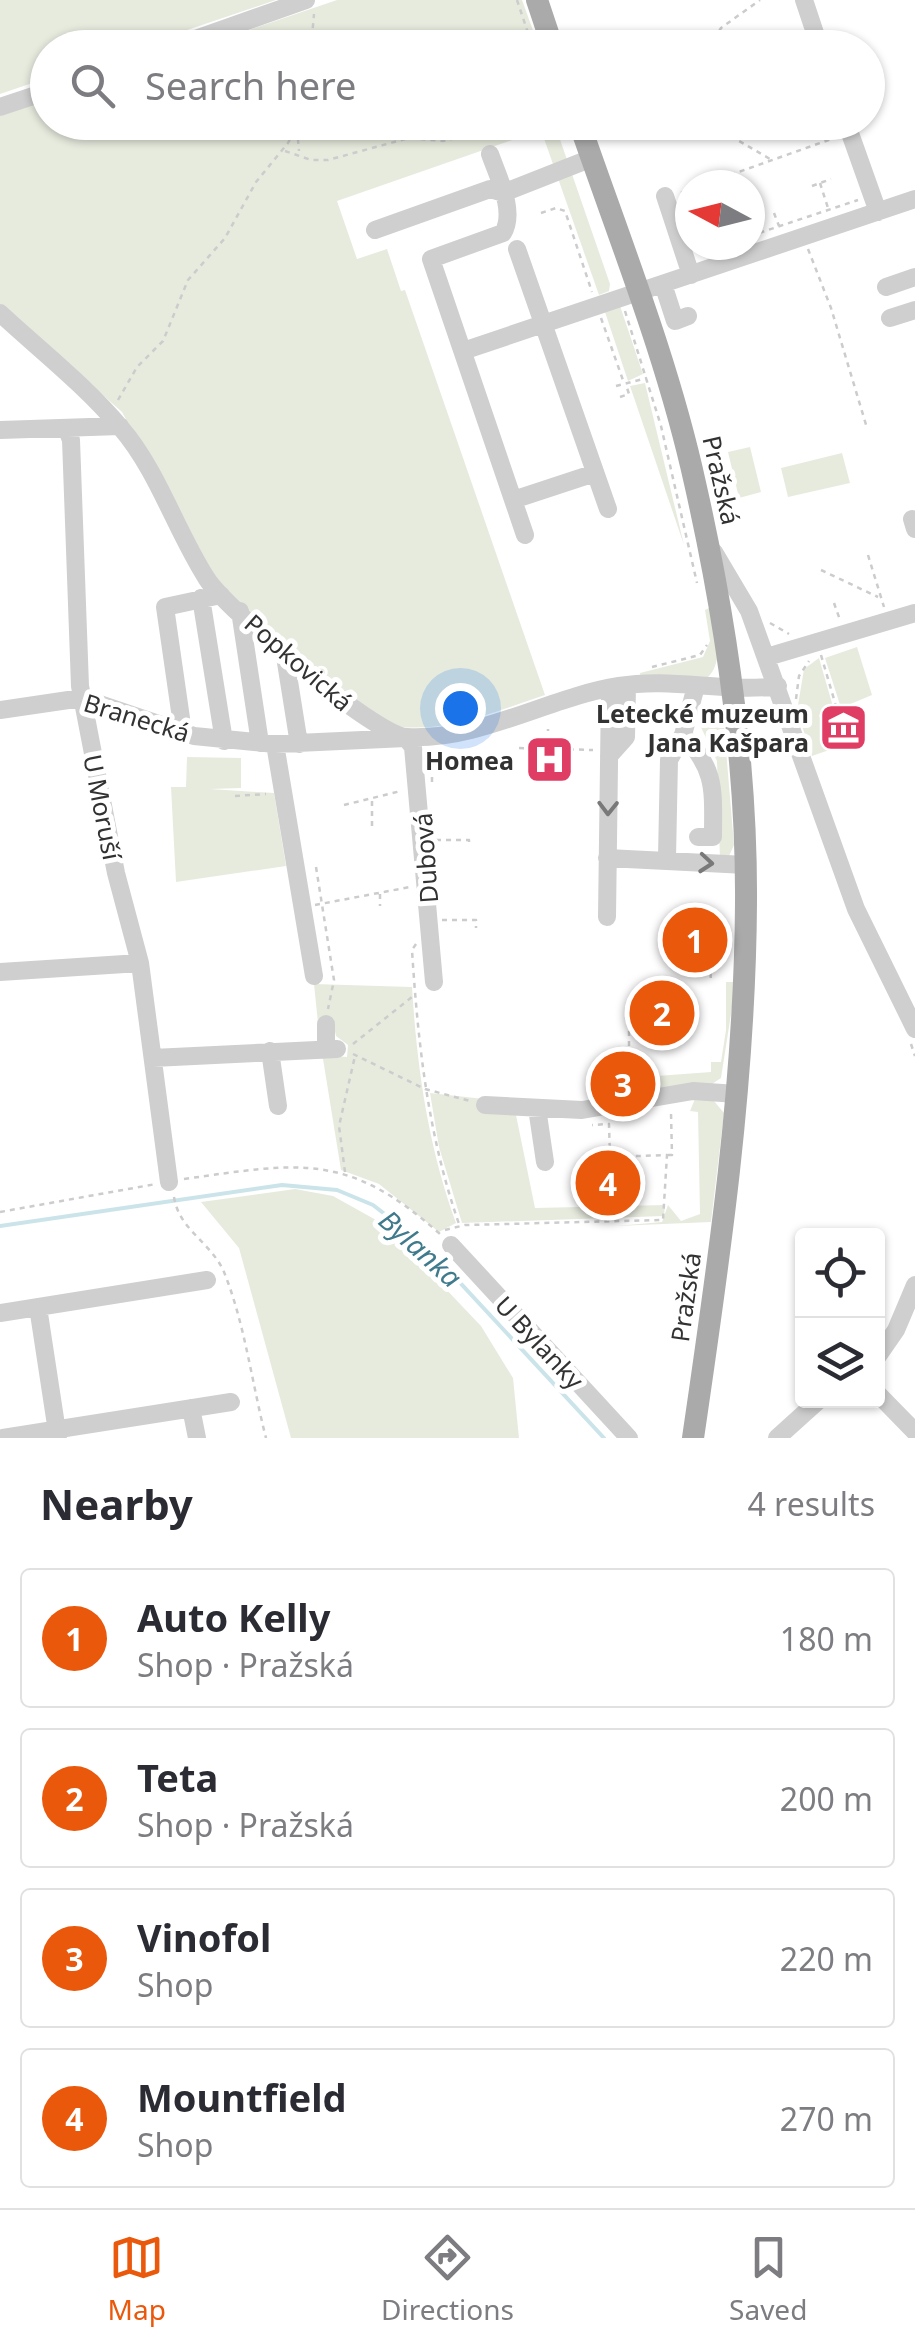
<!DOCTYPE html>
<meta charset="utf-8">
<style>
body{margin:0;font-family:"Noto Sans",sans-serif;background:#f7f7f7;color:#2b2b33}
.controls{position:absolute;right:30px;bottom:30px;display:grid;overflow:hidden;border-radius:10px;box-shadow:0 2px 8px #0004}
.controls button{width:90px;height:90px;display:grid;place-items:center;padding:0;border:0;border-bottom:2px solid #e1e1e2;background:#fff;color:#2b2b33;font:50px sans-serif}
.compass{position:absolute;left:675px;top:170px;width:90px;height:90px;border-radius:50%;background:#fff;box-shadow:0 2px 8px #0004;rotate:277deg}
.you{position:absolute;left:460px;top:708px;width:35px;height:35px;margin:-25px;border:8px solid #fff;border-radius:50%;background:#1a73e8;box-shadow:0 0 0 15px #1a73e833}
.badge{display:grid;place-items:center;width:65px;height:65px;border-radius:50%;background:#ea580c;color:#fff;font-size:32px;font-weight:700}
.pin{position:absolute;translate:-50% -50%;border:5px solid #fff;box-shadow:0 2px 10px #0006}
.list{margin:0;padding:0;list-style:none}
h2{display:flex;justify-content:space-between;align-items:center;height:130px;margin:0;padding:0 40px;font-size:42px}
h2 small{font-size:32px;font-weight:400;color:#7c7c81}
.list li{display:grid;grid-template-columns:65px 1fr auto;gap:30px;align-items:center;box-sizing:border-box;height:140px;margin:0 20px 20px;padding:0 20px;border:2px solid #e1e1e2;border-radius:10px}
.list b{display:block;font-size:38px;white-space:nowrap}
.list p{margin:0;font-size:32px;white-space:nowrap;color:#7c7c81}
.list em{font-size:32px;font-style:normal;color:#7c7c81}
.icon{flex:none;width:55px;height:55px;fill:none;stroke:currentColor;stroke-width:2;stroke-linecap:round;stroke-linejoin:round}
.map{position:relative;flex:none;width:915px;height:1438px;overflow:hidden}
.search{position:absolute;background:#fff;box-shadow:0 2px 8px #0004;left:30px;right:30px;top:30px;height:110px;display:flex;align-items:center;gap:25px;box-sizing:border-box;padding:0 35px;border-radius:55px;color:#7c7c81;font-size:38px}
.sheet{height:770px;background:#fff}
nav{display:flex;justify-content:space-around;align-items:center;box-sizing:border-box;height:140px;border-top:2px solid #e1e1e2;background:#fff;font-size:28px;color:#7c7c81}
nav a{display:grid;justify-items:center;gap:5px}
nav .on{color:#ea580c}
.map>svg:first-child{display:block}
</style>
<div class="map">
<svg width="915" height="1438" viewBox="0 0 915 1438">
<rect width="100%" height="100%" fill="#fff"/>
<path fill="#e7ebde" d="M0,0H276L137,47L48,48L47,78L0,94Z
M337,0H522L539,47H199Z
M47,100L48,122L559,123L555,125L610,284L609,291L599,295L541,130L337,201L357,259L387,249L401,291L405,290L545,695C493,712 438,737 384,724L218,590L122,412L0,304V116Z
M620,306L643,374L628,381L604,309Z
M645,383L684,545L630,386Z
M750,447L761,492L739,498L728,452Z
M842,453L850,483L788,497L781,468Z
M711,607C714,630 726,661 707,678L641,680L640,673L703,657L710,641L705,610Z
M857,647L872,695L841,708L825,658Z
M819,658L834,710L819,715L829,750L812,756L797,711L804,669Z
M717,705L723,714L734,845L729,856L720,860L717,761L698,721L707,707Z
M187,757L241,758V788L210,789L274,793L286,866L176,882L171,787H186Z
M726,982H736L721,1078L712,1084L660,1088L652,1080L655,1067L657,1076L711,1072V1062H721L726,1030Z
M314,984L412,987C417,1068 428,1146 456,1223L439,1232L379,1184L341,1170L323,1059L319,1055L347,1057L348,1045L336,1036L333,1022L318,1023Z
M430,1093L484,1099L516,1115L535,1208L665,1205L664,1216L462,1223L439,1147Z
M695,1099L714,1101L724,1113L711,1222L616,1226L662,1222L668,1205L681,1221L700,1214L698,1112L690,1111Z
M295,1189L333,1196L385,1225L481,1326L513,1378L519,1438H291L239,1248L201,1202Z"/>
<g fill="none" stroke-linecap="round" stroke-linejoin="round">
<path stroke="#cbe4ea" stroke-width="4" d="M0,1226L282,1185L337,1190L373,1205L426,1246L604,1438"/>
<path stroke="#ccc" stroke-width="2.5" stroke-dasharray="5 5" stroke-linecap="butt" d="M517,0L533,48
M311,48L314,14
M709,48L721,28L760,0
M297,129L299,151
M722,131L770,159
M285,151L311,160H328L409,138L443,141L496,129L561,127
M820,183L829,211
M702,185L837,137
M812,186L831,179
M681,193L690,189
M541,213L556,208L565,211L592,292
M774,213L779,226
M750,236L858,200
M808,249L831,308L867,428
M701,252L723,245
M625,311L661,426L697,583
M601,318L624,383
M616,386L647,378
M620,397L629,394L626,385
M118,400L137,367L163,341L188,280L225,238L256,182L288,143L299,122
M868,555L884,607
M821,570L878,597
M834,603L840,620
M770,623L789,634
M821,655L838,713
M652,667L700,655L707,645
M796,699L799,676L809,661
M820,718L861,709
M519,748L593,750
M548,751V729
M434,759H461V766
M432,782V751
M235,796L266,794
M344,805L401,791
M372,826V800
M436,840H469V847
M316,867L334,980L328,1009
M380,894V906
M315,905L410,887
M442,920H476V928
M416,944L412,950C418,1044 428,1135 459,1224
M710,963L711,983
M353,1044L412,997
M911,1044L915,1056
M353,1054L425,1089L470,1101
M629,1061L646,1060
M597,1080V1093
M629,1086V1023L697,1017
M668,1155H672L671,1113
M345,1172L339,1126L355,1056
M184,1179C299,1163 347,1151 440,1234
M174,1197C179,1230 211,1242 224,1272C245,1324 252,1384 266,1438
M0,1212L156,1184
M445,1230L465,1225L663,1220L667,1155L610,1157L609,1124L592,1125"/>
<path stroke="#cfcfcf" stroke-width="18" d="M804,0L820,48
M170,48L306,0
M0,107L48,91
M846,122L878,212
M490,154C498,177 516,211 503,233L431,259L525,535
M665,196L691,275
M375,230L490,189L503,193L592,158
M517,249L608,509
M663,284L675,321L688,316
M886,287L915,277
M0,313C40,350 86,386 121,428C158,471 176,531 207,579C225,608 375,736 407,737C479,741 549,697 619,686C672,677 724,693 778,686
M890,318L915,310
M463,351L915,199
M0,430L120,426
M67,430L71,440L80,686L116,873L140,963L169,1182
M513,500L595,473
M912,519L915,529
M714,552L749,611L856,909L915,1029
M201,598L224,741
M240,611L260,743
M284,650L299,744
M767,657L915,613
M0,710L82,698L194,736L275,744L314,976
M183,732L165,607L221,595
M683,735C717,770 713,791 713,837H698
M275,744L406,738L413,747L434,982
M609,756L626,737L627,685
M607,858L746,865
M667,858L669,760L683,735L696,686
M607,917L610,688
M0,972L140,963
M326,1024V1049
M270,1051L278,1106
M153,1058L337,1049
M485,1105L582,1110L693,1091L737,1094
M537,1108L545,1162
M451,1245L629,1438
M38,1307L58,1438
M0,1313L207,1280
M878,1356L896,1330L915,1285
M878,1394L915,1432
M191,1408L197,1438
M3,1438L231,1402
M777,1438L819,1400"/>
<path stroke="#aaa" stroke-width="22" d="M537,0L553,48
M579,122C620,241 668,360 695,483C726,620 747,762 746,903C745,1083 719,1261 693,1438"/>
</g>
<defs><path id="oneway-chevron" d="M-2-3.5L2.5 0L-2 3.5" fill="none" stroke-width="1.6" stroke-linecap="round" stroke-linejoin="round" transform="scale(2.5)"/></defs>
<g stroke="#797979">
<use href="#oneway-chevron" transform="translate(608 808) rotate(91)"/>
<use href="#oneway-chevron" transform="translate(706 863) rotate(5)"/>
</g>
<defs>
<symbol id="museum-square" viewBox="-11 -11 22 22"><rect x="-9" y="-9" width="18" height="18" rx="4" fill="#e03d65" stroke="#fff"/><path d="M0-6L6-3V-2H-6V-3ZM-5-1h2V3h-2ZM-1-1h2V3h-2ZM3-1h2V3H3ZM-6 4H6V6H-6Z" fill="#fff"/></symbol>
<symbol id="hospital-square" viewBox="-11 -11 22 22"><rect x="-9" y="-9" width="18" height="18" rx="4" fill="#e03d65" stroke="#fff"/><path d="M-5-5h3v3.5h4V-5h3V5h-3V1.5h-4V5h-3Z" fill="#fff"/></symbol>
</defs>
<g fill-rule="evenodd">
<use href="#museum-square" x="816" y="700" width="55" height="55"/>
<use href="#hospital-square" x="522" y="732" width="55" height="55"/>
</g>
<g text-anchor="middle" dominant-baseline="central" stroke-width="10" stroke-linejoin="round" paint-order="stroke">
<g font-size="25" fill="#323232" stroke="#fff">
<text transform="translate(722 480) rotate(77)">Pražská</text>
<text transform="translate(299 662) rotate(41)">Popkovická</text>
<text transform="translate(137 717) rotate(17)">Branecká</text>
<text transform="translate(103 807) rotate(79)">U Moruší</text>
<text transform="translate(425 858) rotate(-94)">Dubová</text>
<text transform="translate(685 1297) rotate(-82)">Pražská</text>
<text transform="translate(540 1342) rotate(47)">U Bylanky</text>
</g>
<g font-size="25" font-weight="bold" fill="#323232" stroke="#fff" text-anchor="end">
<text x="809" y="713">Letecké muzeum<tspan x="809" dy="29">Jana Kašpara</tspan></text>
<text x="514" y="760">Homea</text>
</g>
<g font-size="28" font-style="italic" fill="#3f7b8c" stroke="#fff">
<text transform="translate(421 1248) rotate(42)">Bylanka</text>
</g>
</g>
</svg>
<div class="controls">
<button><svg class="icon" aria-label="locate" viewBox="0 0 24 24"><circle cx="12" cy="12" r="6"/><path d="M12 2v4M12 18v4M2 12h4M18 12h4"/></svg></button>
<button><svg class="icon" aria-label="layers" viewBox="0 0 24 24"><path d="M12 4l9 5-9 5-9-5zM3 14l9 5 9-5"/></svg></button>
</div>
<svg class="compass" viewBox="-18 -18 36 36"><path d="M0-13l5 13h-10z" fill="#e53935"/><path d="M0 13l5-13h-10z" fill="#7c7c81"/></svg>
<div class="you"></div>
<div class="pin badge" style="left:695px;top:940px">1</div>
<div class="pin badge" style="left:662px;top:1013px">2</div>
<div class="pin badge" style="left:623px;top:1084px">3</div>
<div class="pin badge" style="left:608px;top:1183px">4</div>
<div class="search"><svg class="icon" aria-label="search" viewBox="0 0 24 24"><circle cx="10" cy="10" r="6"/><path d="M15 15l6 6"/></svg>Search here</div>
</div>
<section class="sheet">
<h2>Nearby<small>4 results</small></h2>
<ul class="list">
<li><span class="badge">1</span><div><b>Auto Kelly</b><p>Shop · Pražská</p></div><em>180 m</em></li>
<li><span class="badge">2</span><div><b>Teta</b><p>Shop · Pražská</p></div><em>200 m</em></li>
<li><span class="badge">3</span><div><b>Vinofol</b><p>Shop</p></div><em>220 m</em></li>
<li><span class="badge">4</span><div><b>Mountfield</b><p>Shop</p></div><em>270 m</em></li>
</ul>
</section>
<nav>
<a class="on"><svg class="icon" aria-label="map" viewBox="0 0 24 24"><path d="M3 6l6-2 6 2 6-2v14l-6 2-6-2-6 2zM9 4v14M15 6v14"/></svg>Map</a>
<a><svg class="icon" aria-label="directions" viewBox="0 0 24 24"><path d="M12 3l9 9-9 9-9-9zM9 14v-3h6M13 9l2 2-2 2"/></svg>Directions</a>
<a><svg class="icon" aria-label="saved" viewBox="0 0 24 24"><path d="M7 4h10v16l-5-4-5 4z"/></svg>Saved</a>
</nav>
